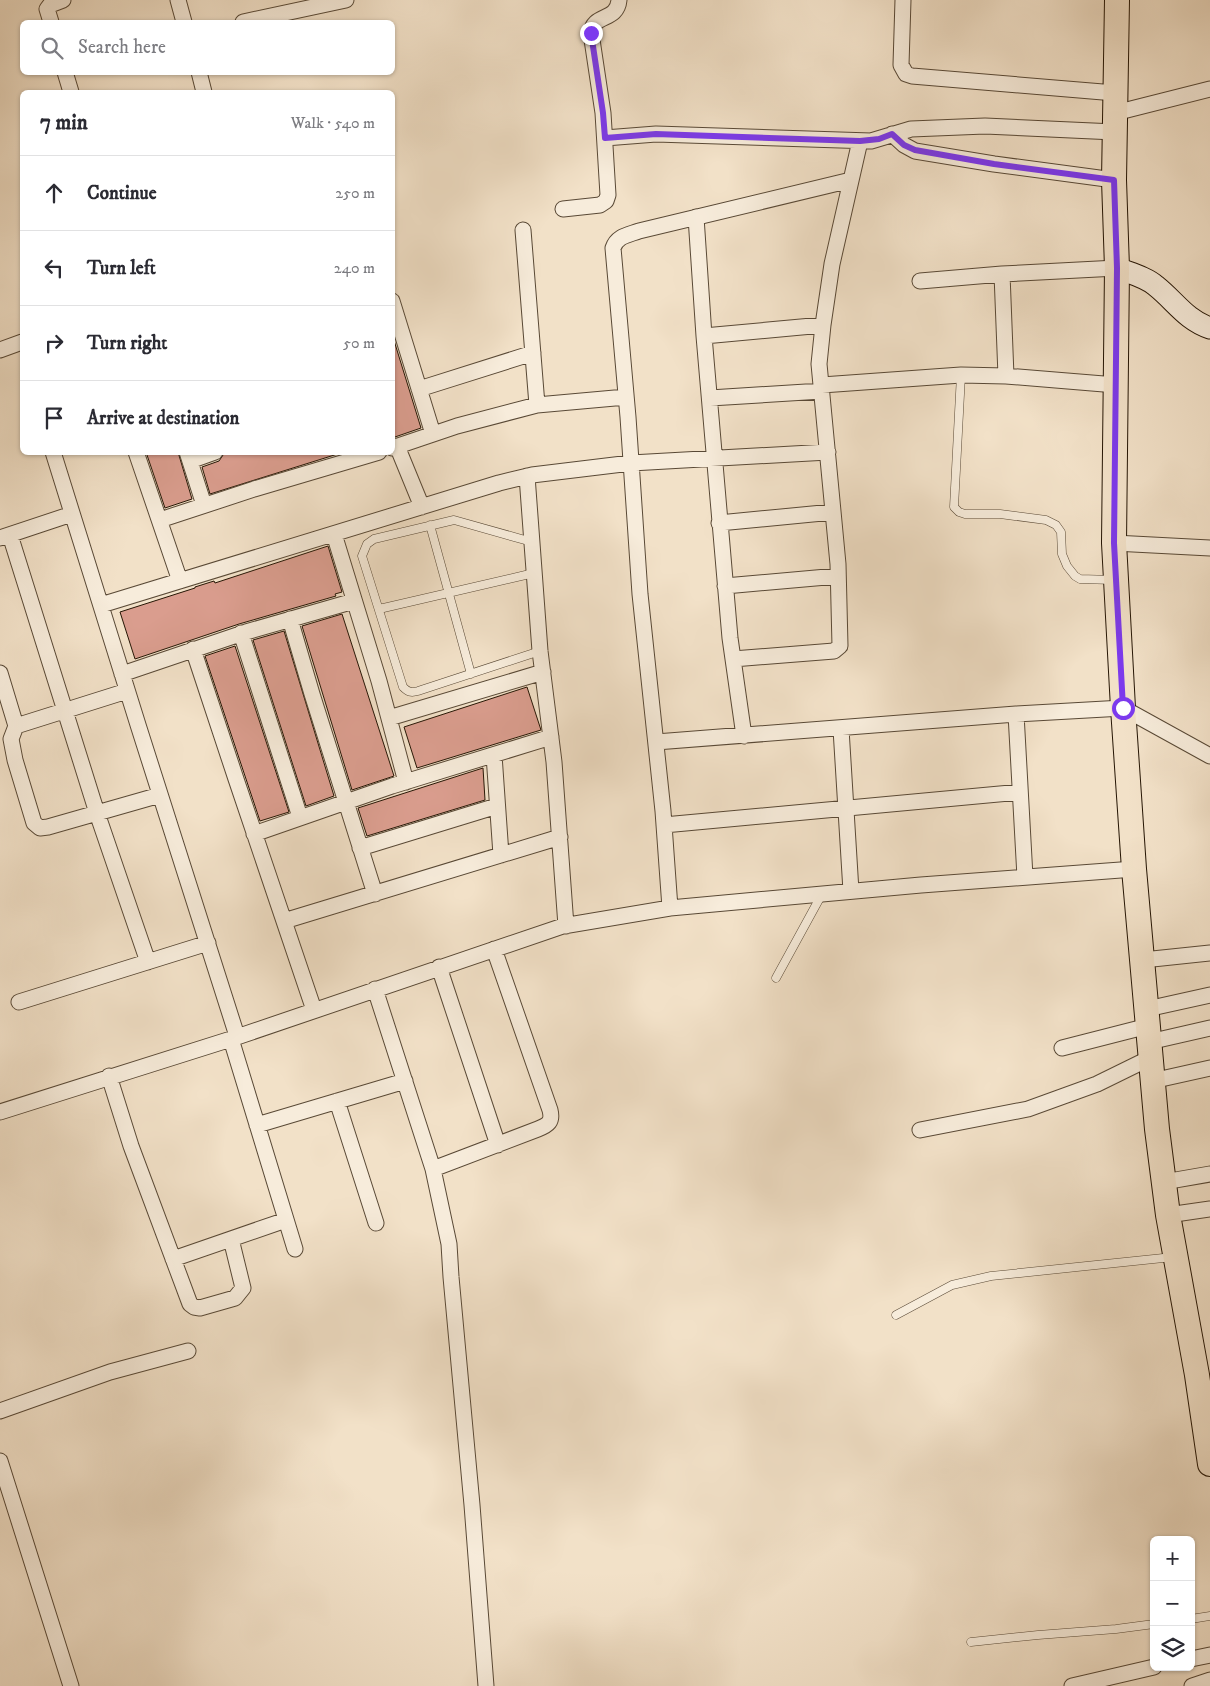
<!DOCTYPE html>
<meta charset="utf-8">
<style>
body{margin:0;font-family:"IM FELL DW Pica",serif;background:#f2f2f3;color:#2b2b33}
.controls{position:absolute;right:15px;bottom:15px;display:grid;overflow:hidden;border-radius:8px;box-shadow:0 1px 4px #0004}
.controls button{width:45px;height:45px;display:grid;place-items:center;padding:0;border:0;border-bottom:1px solid #e1e1e2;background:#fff;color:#2b2b33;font:25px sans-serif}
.stop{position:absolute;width:15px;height:15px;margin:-11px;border:4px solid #7c3aed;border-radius:50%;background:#fff}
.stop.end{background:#7c3aed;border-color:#fff;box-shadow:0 1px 5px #0008}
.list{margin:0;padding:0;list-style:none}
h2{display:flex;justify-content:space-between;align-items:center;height:65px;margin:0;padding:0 20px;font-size:21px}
h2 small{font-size:16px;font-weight:400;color:#7c7c81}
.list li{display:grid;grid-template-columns:32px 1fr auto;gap:15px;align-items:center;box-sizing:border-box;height:75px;padding:0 20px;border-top:1px solid #e1e1e2}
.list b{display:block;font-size:19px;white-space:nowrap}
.list em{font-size:16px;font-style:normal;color:#7c7c81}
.icon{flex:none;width:28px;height:28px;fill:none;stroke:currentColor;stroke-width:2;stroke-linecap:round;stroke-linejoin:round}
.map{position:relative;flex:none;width:1210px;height:1686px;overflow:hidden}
.search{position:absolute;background:#fff;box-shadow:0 1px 4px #0004;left:20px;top:20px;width:375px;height:55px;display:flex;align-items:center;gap:12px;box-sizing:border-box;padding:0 18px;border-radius:8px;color:#7c7c81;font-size:19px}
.panel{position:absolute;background:#fff;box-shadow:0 1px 4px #0004;left:20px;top:90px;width:375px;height:365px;border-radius:8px}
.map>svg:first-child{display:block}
</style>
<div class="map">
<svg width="1210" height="1686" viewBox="0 0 1210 1686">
<rect width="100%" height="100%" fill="#f2e1c8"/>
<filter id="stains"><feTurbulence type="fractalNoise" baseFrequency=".004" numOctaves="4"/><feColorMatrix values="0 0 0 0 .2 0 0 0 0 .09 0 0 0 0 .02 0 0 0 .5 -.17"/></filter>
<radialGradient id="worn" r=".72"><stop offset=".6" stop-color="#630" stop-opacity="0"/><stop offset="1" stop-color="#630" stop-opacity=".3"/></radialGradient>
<path fill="#da9d8e" stroke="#261605" d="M392,334L421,428L392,438Z
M146,452H178L192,499L165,508Z
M225,452H344L210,494L202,467L219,461Z
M328,546L342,592L335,594L336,596L239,624L135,659L120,612L195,588V587L214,581L215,583Z
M342,614L394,776L352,790L302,626Z
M284,631L334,796L306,806L253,640Z
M235,646L289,812L260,821L205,656Z
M527,687L541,730L417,768L404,727Z
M483,768L485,800L367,836L358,808Z"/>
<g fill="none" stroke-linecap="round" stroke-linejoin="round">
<defs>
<path id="lane" d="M961,375L954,507L959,512L965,514H1000L1046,520L1056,525L1061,532L1062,554L1067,566L1075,576L1080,579L1114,580
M430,525L471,674
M532,542L454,520L374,539L367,544L362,556L403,687C408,692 411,693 418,691L540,651
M379,609L534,573
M776,978L822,894
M896,1315L952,1285L991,1276L1173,1257
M1191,1619L1210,1616
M971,1642L1038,1635L1116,1629L1154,1624"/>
<path id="street" d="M178,0L184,22
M903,0L901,65L906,74L912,76L1115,93
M51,22L47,9L50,5L63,0
M243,22L346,0
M65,72L71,92
M199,72L204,92
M1115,113L1210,89
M892,134L904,145L915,151L994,164L1114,180
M605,138L656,134L871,141L911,129L985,126L1115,132
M563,209L600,205L606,201L608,195L603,113L591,33C593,13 617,22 619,0
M696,217L704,336L730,638L744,736
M523,230L537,405L626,397
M1002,274L1006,376
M920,281L1002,274L1117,268
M392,301L433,434
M704,336L823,325
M0,350L22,342
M822,385L961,375L1006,376L1116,385
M419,389L533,353
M710,398L822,391
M397,446L422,507
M392,448L457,426L537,405
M53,452L139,728L237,1036
M136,452L180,581
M187,452L204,505
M190,461L215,452
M527,476L540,651L554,762L566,926
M160,520L254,489L379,452
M719,523L833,512
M334,534L379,681L406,782
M10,535L97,813L148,962
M0,538L72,514
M1114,543L1210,548
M725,586L838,576
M101,605L499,483L532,475L631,463L828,452
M290,619L312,694L375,894
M241,633L300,817
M193,649L236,779L314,1010
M733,659L834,651L840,646L838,564L819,364L823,325L832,264L860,141
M0,673L16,726
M122,674L246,632L354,601
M127,691L16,726L11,739L15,760L34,823L40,828L48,827L160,795
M1016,714L1025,877
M389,718L543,672
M841,729L851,891
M656,742L1016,714L1123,708L1210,756
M494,755L501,855
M664,825L1020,792
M254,834L392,786L551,737
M360,848L497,806
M670,908L663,811L640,594L628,417L613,248C617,236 628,235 639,231L851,180
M284,921L560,837
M1143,960L1210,953
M439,967L498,1145
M375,989L433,1169L449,1244L451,1277L472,1505L486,1686
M19,1002L208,943
M1147,1009L1210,995
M231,1039L295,1249
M1149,1042L1210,1028
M1062,1048L1148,1026
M109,1076L131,1146L190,1304L194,1307L200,1308L235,1298L243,1288L231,1239
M1152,1081L1210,1068
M337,1101L376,1223
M0,1112L231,1039L563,926L670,908L921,885L1134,869
M257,1125L405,1081
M920,1130L1028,1109L1097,1084L1150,1058
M433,1169L538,1129C548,1125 553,1122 550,1110L494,949
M1164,1182L1210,1174
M1168,1215L1210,1209
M173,1259L286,1220
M0,1411L110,1372L188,1351
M0,1461L71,1686
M1191,1659L1210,1655
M1072,1686L1154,1667
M1192,1686L1210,1680"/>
<path id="secondary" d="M1117,268C1129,273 1146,277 1156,286C1175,301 1186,320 1210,328"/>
<path id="primary" d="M1117,0L1114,180L1117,268L1114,543L1123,708L1134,869L1157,1129L1168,1215L1197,1375L1210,1464"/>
</defs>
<use href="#lane" stroke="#594936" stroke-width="9"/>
<use href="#street" stroke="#594936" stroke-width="17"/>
<use href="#secondary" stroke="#261605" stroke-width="23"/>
<use href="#primary" stroke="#261605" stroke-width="26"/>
<use href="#lane" stroke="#f7ecdb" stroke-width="8"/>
<use href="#street" stroke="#f7ecdb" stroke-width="15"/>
<use href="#secondary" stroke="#f7ecdb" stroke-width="21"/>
<use href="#primary" stroke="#f2e1c8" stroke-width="24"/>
</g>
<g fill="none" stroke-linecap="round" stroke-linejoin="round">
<path stroke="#7c3aed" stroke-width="6" d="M591,33L603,113L605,138L656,134L860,141L879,139L892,134L904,145L915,150L994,164L1114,180L1117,268L1114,543L1123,708"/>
</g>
<rect width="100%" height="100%" filter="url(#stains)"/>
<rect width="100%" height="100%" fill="url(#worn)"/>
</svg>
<div class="controls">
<button>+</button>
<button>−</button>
<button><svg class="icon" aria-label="layers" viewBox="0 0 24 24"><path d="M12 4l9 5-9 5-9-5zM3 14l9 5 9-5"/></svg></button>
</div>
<div class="stop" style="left:1123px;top:708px"></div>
<div class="stop end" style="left:591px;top:33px"></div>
<div class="search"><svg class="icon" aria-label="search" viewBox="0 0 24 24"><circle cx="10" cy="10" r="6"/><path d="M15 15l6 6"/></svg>Search here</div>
<section class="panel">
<h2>7 min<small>Walk · 540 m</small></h2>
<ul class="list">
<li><svg class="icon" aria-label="ahead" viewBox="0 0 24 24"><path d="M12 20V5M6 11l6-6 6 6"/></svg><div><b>Continue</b></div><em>250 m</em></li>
<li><svg class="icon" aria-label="left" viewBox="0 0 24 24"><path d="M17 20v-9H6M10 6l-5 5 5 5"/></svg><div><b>Turn left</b></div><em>240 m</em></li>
<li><svg class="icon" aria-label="right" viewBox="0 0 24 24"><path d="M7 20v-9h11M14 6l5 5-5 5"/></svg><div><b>Turn right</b></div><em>50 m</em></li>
<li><svg class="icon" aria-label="arrive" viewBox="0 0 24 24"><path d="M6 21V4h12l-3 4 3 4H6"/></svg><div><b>Arrive at destination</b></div></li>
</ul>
</section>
</div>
